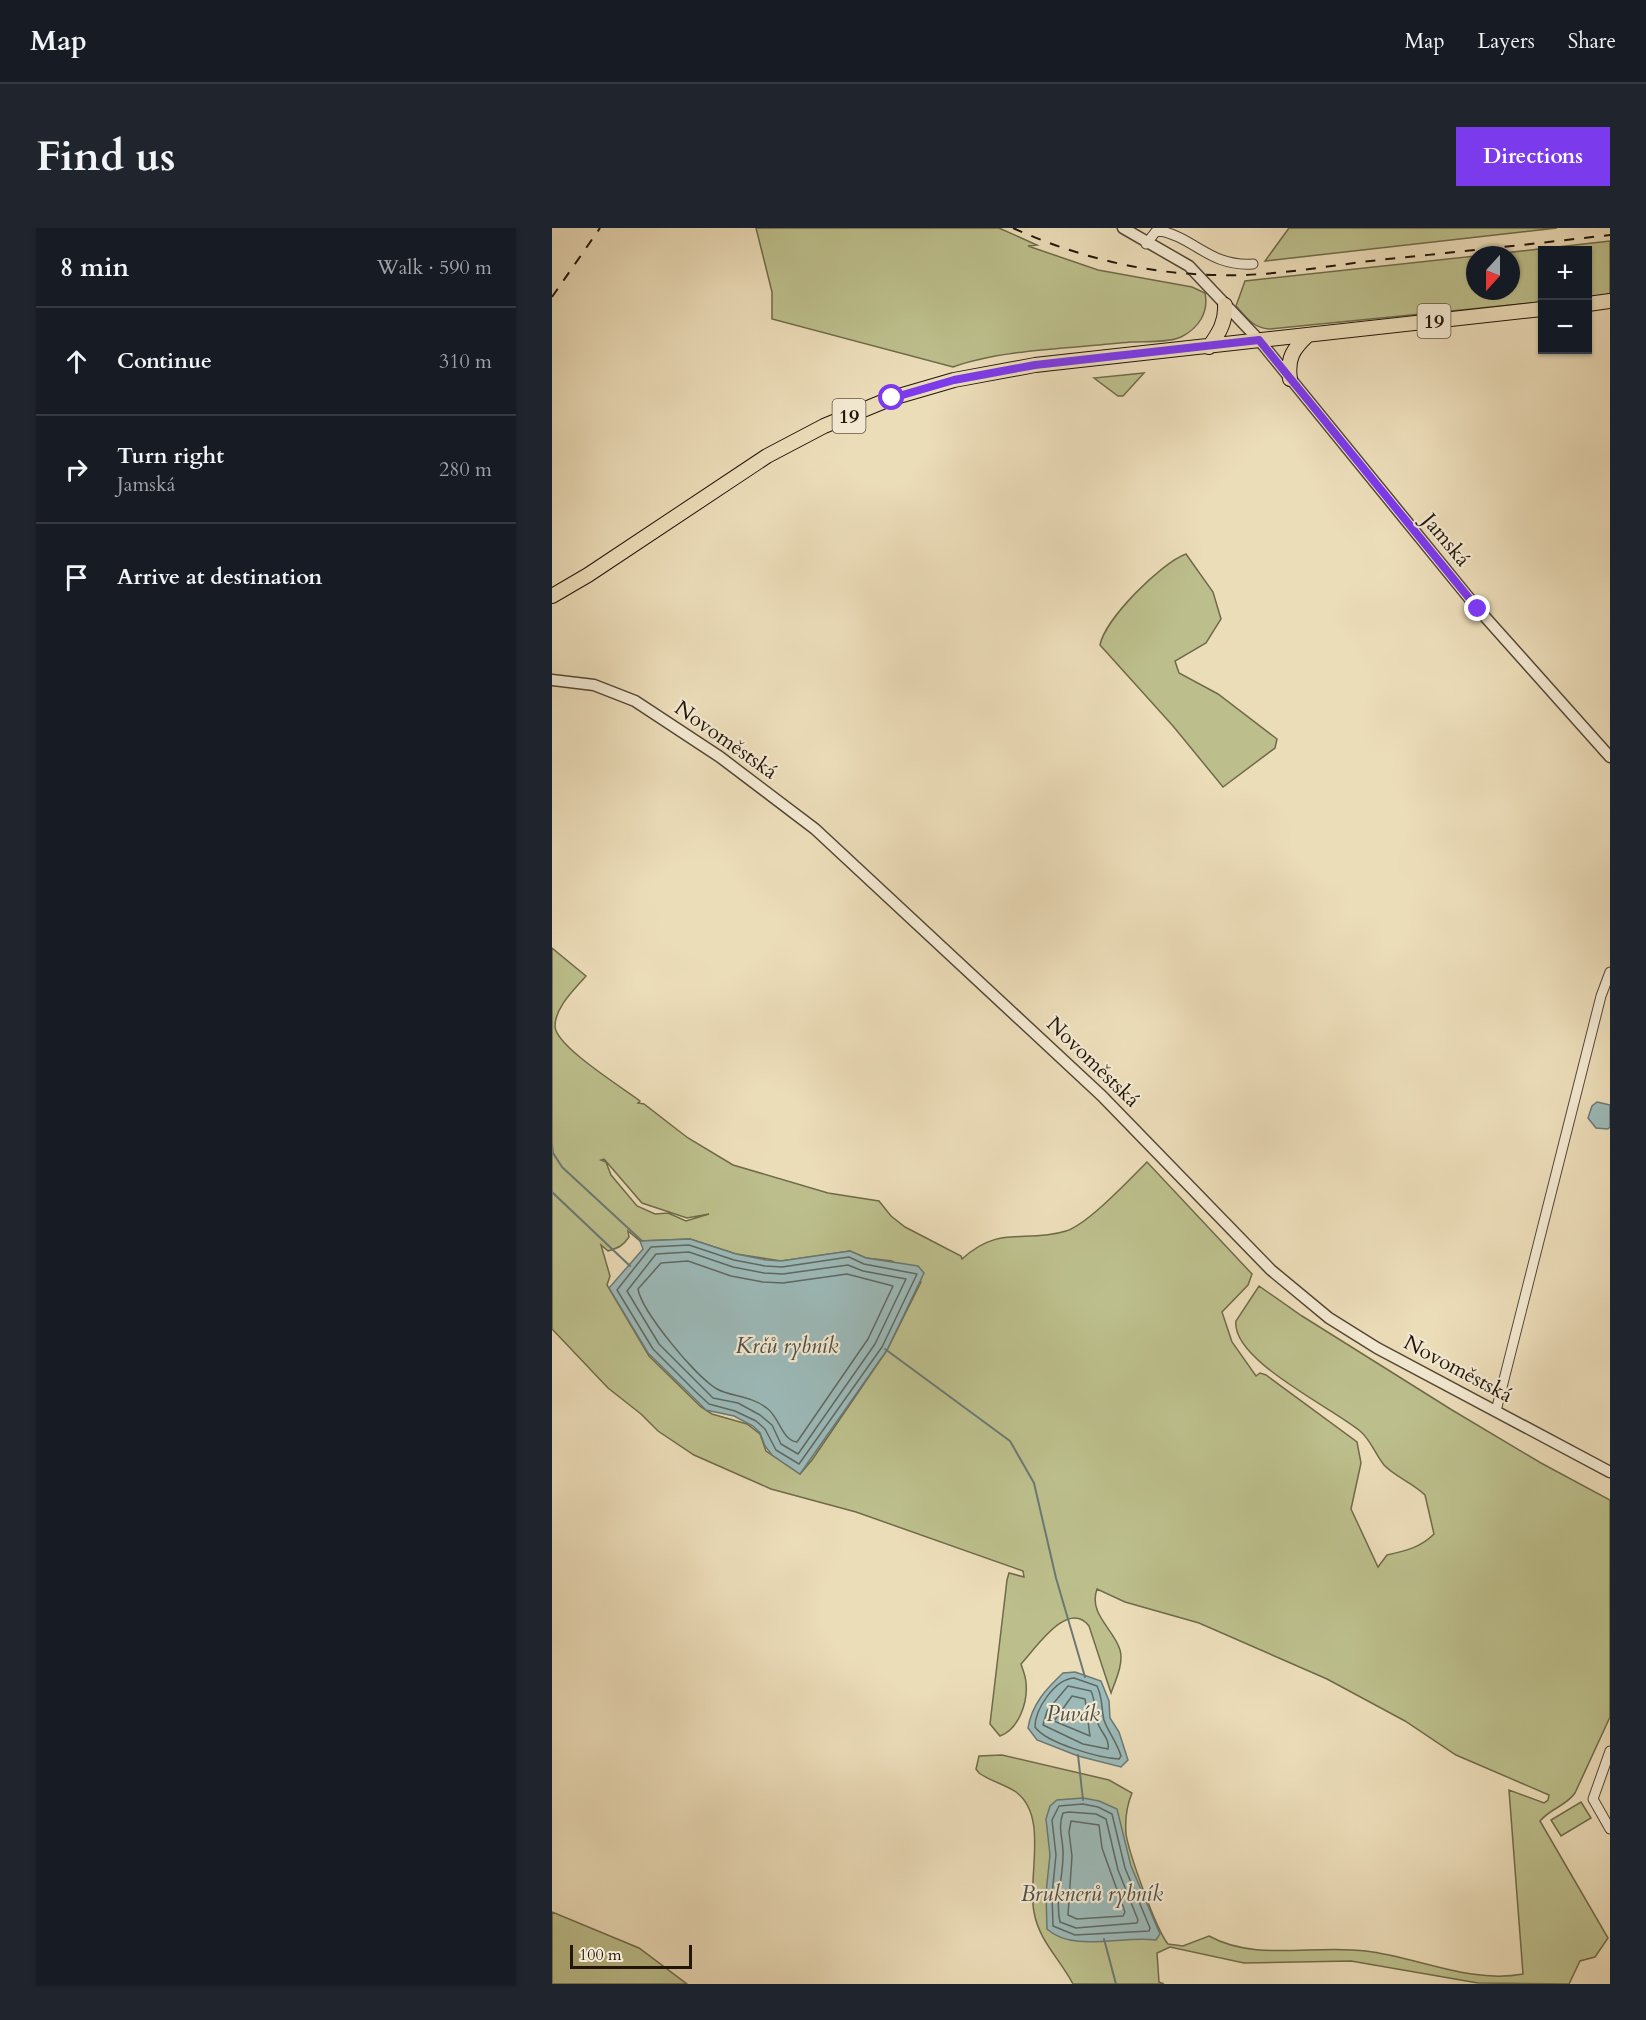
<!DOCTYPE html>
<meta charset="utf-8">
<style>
body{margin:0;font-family:Cardo,serif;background:#20242c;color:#f1f3f6}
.controls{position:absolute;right:18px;top:18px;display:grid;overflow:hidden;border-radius:0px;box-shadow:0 2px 4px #0004}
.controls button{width:54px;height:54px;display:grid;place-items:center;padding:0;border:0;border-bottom:2px solid #363941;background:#171b24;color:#f1f3f6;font:30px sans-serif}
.compass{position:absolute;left:914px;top:18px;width:54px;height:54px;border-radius:50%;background:#171b24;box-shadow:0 2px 4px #0004;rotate:201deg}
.scale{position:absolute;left:18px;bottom:15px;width:122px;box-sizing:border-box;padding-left:6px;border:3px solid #221509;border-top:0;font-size:16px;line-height:21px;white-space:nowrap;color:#221509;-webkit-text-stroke:4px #f3e9d2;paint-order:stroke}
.stop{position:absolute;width:18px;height:18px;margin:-14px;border:4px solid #7c3aed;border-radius:50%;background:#fff}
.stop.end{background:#7c3aed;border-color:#fff;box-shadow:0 2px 6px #0008}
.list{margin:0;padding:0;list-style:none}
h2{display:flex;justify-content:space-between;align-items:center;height:78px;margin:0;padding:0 24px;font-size:26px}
h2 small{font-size:20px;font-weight:400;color:#9ea1a6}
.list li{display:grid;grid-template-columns:39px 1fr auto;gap:18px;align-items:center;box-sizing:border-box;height:108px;padding:0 24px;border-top:2px solid #363941}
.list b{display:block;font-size:22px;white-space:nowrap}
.list p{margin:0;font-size:20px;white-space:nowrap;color:#9ea1a6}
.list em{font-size:20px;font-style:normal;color:#9ea1a6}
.icon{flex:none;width:33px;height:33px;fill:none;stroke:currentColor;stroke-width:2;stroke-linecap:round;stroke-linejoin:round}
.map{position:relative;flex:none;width:1058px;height:1756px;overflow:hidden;border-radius:0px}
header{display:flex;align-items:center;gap:36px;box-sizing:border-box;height:84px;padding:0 30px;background:#171b24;border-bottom:2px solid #363941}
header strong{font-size:28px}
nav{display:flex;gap:33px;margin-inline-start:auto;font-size:21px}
.intro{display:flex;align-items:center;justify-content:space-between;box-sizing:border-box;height:144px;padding:0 36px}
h1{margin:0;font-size:42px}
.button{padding:15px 27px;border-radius:0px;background:#7c3aed;color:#fff;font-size:21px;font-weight:700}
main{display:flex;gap:36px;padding:0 36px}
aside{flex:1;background:#171b24;border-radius:0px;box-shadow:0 2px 4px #0004}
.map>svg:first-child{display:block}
</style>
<header>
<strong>Map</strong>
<nav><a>Map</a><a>Layers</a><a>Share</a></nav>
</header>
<div class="intro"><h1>Find us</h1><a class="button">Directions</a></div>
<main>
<aside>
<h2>8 min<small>Walk · 590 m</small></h2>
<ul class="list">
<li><svg class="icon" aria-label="ahead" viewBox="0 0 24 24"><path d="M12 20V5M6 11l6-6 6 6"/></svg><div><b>Continue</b></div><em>310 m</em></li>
<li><svg class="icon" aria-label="right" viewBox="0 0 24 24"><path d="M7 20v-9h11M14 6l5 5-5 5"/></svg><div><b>Turn right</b><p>Jamská</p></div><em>280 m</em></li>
<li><svg class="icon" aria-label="arrive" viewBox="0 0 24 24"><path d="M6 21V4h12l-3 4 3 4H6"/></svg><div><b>Arrive at destination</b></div></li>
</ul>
</aside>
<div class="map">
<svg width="1058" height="1756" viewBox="0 0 1058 1756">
<rect width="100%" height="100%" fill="#ecddb9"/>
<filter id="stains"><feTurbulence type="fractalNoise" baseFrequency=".00333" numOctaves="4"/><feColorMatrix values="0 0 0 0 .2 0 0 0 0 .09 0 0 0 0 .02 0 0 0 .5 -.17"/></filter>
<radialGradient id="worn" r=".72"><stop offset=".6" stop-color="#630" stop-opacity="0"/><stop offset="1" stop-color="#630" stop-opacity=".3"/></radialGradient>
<path fill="#bcbf8c" stroke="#6f6a4a" stroke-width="1.5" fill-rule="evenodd" d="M204,0H447L485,17L476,18L546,42L640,59L653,65C657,84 647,100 629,109C616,115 593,113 578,114C526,120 449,121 401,139L220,91V64Z
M737,0H1005L713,33Z
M1058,13V66L1036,69V22H990V74L717,101C701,100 694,89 684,78L693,53L923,28V63H959V27H934Z
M592,145L571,168H566L542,150Z
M634,326L661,364L669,391L654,415L623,433L627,445L666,466L725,511L723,520L671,559L621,498L548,417C553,391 609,335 634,326Z
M0,720L34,748C23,761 3,779 3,798C3,818 71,860 88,873L86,875L92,876L136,910L181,937L276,965L327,973L339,988L353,999L409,1028L410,1031C448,996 472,1016 514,1003C536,996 577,952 595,934L700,1046L696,1057L670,1084L680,1114L704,1148L708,1145L714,1147L805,1214L809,1235L799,1281L826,1339L835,1327C854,1323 869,1319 882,1306L873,1267C861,1255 842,1248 832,1237C823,1226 819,1212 808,1203C781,1180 679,1132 684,1093L707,1058L750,1088L900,1182L989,1235L1058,1272V1489L1023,1565C1014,1578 999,1580 988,1593L1056,1710L1043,1729L1028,1733L1017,1756L926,1755L799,1733L692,1735L618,1719L605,1725L607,1754L612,1756H521C508,1731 487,1713 482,1684C475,1650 497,1588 464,1564C452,1556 438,1553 427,1545L424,1541L427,1528L450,1527L557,1552L580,1565C575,1577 573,1593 574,1606C577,1625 604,1702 616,1716L631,1718L657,1708C704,1734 762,1716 814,1723C865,1729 918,1756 971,1746L957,1562L992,1575L996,1572L997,1567L904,1527L853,1493L775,1451L647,1395L573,1374L545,1361C536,1386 562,1401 568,1422C572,1435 563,1454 559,1465L537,1398C516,1371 484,1420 469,1436C471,1442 474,1449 474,1455C476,1474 467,1501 448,1508L438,1496L455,1352L457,1345L472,1349L471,1343L304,1284L219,1261L142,1227L106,1203L89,1186L56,1160L0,1101ZM52,931L90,975L135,990L157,986L134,993L116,985L103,986L85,978L59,947L54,934L49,932ZM76,1003L88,1013L138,1011L184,1026L229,1033L298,1023L314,1030L340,1033L369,1054L335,1122L260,1232L248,1246L214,1223L208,1206L195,1196L160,1186L149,1179L97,1128L55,1057L58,1048L49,1017L56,1023C66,1020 71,1018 77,1009Z
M1029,1574L1039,1590L1009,1608L999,1592Z
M0,1684L87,1720L135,1756H0Z"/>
<path fill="#9cbab9" stroke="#6b7873" stroke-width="1.5" d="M1045,874L1058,877V899L1056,901L1044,900L1036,890L1040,878Z
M138,1011L184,1026L214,1032L229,1033L298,1023L314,1030L366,1038L372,1045L335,1122L248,1246L220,1227L213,1218L208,1205L201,1198L182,1188L154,1182L140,1168L96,1125L57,1060L91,1021L88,1013Z
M523,1444L549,1453L557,1473L558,1490L567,1504L576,1532L569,1539L526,1528L485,1512L476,1500C480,1476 494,1461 511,1445Z
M531,1570L547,1573L565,1581L579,1638L608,1706L604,1712C572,1707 521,1725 495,1701L494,1665L498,1627L494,1591L498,1578L505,1572Z"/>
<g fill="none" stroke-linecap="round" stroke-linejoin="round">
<path stroke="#5f6861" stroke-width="1.5" d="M137,1017L182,1032L213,1038L230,1039L297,1029L312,1036L365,1046L330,1119L247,1236L224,1222L213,1201L204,1193L183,1183L157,1176L144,1164L101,1121L65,1062L99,1019Z
M137,1024L181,1039L212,1045L231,1046L296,1037L311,1043L354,1051L323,1116L246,1226L229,1216L220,1197L208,1187L186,1175L161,1170L107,1116L75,1063L104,1026Z
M136,1033L179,1048L211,1054L231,1055L295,1046L341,1058L316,1111L245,1214C230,1212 228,1191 216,1181C199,1167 179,1169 165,1161C144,1149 90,1084 86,1061L109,1035Z
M522,1450L545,1458C551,1470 549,1480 552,1492C555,1502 565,1514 569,1528L567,1531C547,1530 494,1515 483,1499C483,1481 503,1451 522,1450Z
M516,1458L539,1463C544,1474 542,1483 545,1493C548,1504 558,1510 556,1521L531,1516L491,1497L495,1483Z
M520,1468L533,1471L538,1508L502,1493Z
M531,1576L546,1579L560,1586L573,1640L598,1700L597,1703L523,1707L501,1698L500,1666L504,1627L500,1592L507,1578Z
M517,1584L544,1586L554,1591L566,1642L586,1692L585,1695L524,1700L508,1694C503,1672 511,1650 511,1628C512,1613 505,1600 511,1585Z
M519,1593L547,1597L550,1620L573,1684L571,1688L525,1691L516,1687L520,1628L517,1604Z"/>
<path stroke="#6b7873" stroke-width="2" d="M0,916L1,925L10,939L90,1013
M0,964L78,1038
M333,1121L458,1213L482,1255L504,1350L533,1449
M526,1527L531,1572
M552,1711L564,1756"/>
<defs>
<path id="minor" d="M594,16L605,2C643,9 657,39 701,36
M944,1183L1049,768L1058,744
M1058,1523L1041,1571L1058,1601"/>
<path id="tertiary" d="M571,0L637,38L707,112L926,381L1058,529
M0,452L42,457L83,473L168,529L263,601L550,868L719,1042L777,1090L825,1120L1058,1244"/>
<path id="primary" d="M1036,76L1058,73
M657,119C667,105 674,94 673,77
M738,151C735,130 741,121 756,107
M0,368L36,347L215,228L272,198L340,170L402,152L483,137L990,81"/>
</defs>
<use href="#minor" stroke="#544735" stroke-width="11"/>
<use href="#tertiary" stroke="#544735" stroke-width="13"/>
<use href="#primary" stroke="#221509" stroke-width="16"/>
<use href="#minor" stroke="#f3e9d2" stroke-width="9"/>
<use href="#tertiary" stroke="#f3e9d2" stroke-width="10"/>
<use href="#primary" stroke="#ecddb9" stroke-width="14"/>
<path stroke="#221509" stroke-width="2" stroke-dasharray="10 10" stroke-linecap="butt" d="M461,0C525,29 594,46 664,47C718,49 773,38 827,32C904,24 981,16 1058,7
M0,69L48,0"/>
</g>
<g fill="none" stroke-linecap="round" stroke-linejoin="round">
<path stroke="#7c3aed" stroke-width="8" d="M340,170L402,152L483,137L707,112L926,381"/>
</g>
<g text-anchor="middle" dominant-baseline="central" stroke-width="4.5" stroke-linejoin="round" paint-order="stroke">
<g fill="#f3e9d2" stroke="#615545" stroke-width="1.5">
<rect x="865.5" y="76" width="33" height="34" rx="4.5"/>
<rect x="280.5" y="171" width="33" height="34" rx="4.5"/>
</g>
<g font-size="20" font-weight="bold" fill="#221509">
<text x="882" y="93">19</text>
<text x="297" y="188">19</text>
</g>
<g font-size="21" fill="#221509" stroke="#f3e9d2">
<text transform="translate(894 312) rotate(50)">Jamská</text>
<text transform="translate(174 512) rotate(35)">Novoměstská</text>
<text transform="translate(541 834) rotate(44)">Novoměstská</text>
<text transform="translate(906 1141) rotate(28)">Novoměstská</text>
</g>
<g font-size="22" font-style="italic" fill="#4d4f47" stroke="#f3e9d2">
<text x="235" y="1118">Krčů rybník</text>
<text x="521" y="1486">Puvák</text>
<text x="540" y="1666">Bruknerů rybník</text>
</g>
</g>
<rect width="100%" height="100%" filter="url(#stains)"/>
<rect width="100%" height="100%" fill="url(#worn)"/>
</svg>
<div class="controls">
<button>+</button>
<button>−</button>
</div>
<svg class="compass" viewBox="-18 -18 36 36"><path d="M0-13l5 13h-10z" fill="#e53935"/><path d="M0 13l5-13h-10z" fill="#9ea1a6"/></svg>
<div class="scale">100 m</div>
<div class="stop" style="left:340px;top:170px"></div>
<div class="stop end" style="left:926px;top:381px"></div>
</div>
</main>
